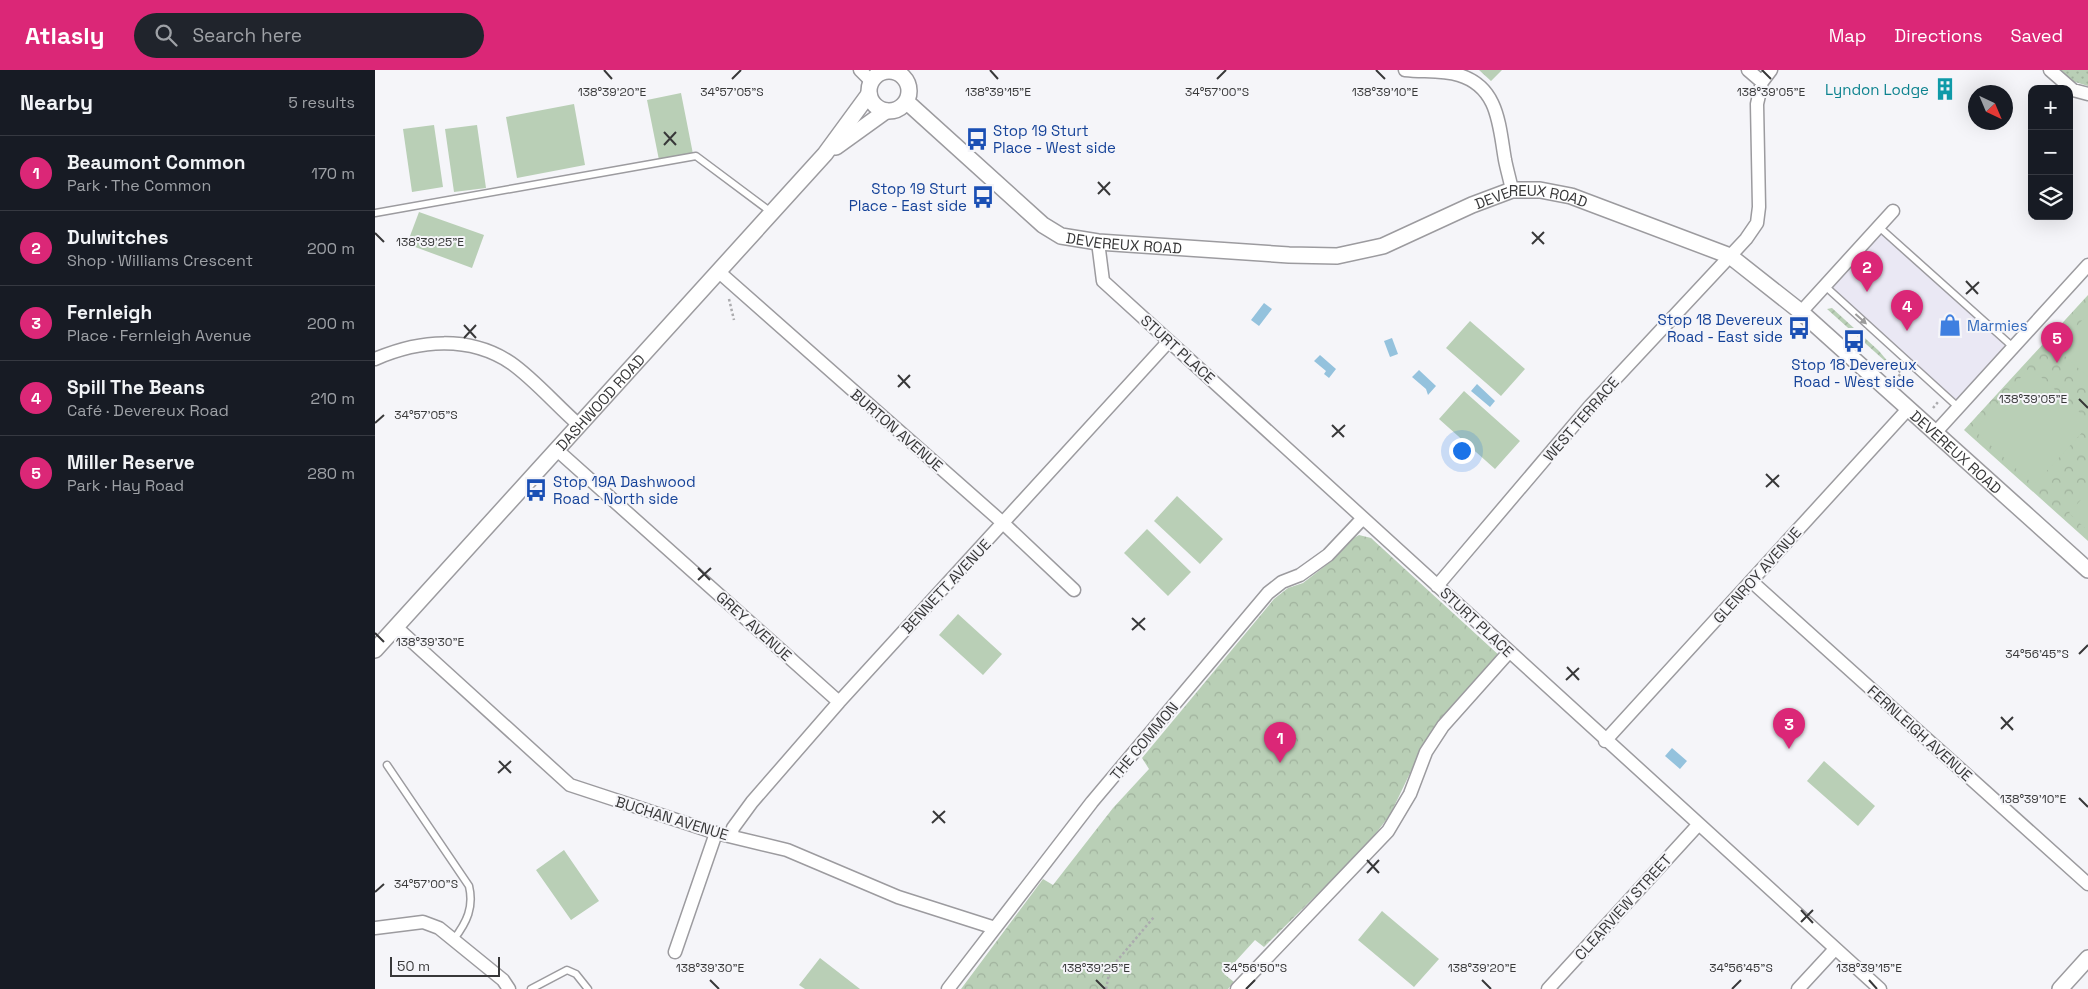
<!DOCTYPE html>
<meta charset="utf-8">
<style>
body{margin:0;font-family:"Space Grotesk",sans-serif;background:#20242c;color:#f1f3f6}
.controls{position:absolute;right:15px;top:15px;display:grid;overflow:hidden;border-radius:10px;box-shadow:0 5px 20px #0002}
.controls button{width:45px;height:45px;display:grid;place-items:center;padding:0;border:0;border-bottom:1px solid #363941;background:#171b24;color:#f1f3f6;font:25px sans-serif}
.compass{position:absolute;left:1593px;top:15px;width:45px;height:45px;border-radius:50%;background:#171b24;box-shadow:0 5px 20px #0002;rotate:136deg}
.scale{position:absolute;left:15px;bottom:12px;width:110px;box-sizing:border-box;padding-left:5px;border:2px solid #383839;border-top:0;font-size:14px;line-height:18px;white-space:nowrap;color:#383839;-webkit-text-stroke:4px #f5f5f9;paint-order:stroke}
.you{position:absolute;left:1086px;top:380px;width:18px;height:18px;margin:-12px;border:4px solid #fff;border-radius:50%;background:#1a73e8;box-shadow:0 0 0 8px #1a73e833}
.badge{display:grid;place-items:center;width:32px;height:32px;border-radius:50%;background:#db2777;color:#fff;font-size:16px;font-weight:700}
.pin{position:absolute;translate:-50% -41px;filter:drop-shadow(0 1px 2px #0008)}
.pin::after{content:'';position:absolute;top:26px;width:18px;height:15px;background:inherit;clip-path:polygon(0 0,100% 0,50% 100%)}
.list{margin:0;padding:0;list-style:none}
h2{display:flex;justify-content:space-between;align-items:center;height:65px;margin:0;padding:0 20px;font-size:21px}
h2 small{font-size:16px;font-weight:400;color:#9ea1a6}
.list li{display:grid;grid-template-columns:32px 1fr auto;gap:15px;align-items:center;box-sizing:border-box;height:75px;padding:0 20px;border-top:1px solid #363941}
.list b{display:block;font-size:19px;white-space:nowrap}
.list p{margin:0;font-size:16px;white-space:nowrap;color:#9ea1a6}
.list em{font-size:16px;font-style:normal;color:#9ea1a6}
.icon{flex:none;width:28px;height:28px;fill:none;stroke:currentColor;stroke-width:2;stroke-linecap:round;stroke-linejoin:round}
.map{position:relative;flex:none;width:1713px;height:919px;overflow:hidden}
header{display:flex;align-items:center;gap:30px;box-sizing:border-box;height:70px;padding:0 25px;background:#db2777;color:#fff}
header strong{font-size:24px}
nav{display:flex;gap:28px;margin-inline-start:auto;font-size:18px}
.search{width:350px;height:45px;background:#20242c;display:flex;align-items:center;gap:12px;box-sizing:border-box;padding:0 18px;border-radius:28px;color:#9ea1a6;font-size:19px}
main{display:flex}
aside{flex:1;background:#171b24}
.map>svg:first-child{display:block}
</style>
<header>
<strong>Atlasly</strong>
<div class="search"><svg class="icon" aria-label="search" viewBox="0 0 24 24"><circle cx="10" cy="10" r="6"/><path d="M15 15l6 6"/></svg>Search here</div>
<nav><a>Map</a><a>Directions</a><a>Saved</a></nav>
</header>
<main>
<aside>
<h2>Nearby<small>5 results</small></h2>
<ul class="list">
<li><span class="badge">1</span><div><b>Beaumont Common</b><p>Park · The Common</p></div><em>170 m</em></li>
<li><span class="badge">2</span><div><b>Dulwitches</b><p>Shop · Williams Crescent</p></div><em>200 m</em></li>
<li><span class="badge">3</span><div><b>Fernleigh</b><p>Place · Fernleigh Avenue</p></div><em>200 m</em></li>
<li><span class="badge">4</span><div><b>Spill The Beans</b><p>Café · Devereux Road</p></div><em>210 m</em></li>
<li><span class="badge">5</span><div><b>Miller Reserve</b><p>Park · Hay Road</p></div><em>280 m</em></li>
</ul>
</aside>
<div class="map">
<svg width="1713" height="919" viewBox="0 0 1713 919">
<defs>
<pattern id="grass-dots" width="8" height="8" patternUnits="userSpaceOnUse" patternTransform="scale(1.25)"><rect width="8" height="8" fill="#b9cfb6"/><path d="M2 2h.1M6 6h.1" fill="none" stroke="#a0b29d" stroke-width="1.8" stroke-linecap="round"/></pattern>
<pattern id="park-crowns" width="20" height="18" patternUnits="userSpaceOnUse" patternTransform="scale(1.25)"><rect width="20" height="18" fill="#b9cfb6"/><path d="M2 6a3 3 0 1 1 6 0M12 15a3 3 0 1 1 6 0" fill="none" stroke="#a0b29d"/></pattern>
<pattern id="garden-furrows" width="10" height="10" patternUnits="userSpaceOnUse" patternTransform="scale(1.25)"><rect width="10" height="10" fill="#b9cfb6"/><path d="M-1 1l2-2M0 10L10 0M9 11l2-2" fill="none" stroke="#a0b29d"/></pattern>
</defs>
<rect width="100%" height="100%" fill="#f5f5f9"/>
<path fill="#eae8f4" d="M1504,157L1638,277L1583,337L1450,216Z"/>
<path fill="url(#grass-dots)" d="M1685,0H1713V16L1697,11Z"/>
<path fill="url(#park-crowns)" d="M1104,0H1127L1116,11Z
M1713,225V471L1589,360Z
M984,465L996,468L1126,587L1048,676L1015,745L991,776L889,877L880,870L849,904L859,912L853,919H586L668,809L678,815L738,738L774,699L767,688L899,529L913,518L928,513L959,489L979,468Z"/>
<path fill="url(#garden-furrows)" d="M1457,238L1504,281L1520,300L1452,239Z"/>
<path fill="#b9cfb6" d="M306,23L318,84L284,90L272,30Z
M199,34L210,95L142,108L131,47Z
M59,55L68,117L37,122L28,59Z
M102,55L111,118L79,122L70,59Z
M44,142L109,165L97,198L32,174Z
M1713,244V307L1681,278Z
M1095,251L1150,299L1126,326L1071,278Z
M1655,297L1713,350V356L1659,415L1599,360Z
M1089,321L1145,371L1120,399L1064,349Z
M1713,422V461L1694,443Z
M802,426L848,469L825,494L779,451Z
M772,459L816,502L793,526L749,483Z
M583,544L627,584L608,605L564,565Z
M1449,691L1500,736L1483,756L1432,711Z
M189,780L224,831L196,850L161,800Z
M1007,841L1064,889L1039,917L983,870Z
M445,888L485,919H430L424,915Z"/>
<path fill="#94c2dd" d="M889,233L897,239L884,256L876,250Z
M1017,268L1023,284L1015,287L1009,271Z
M945,285L961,299L954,308L949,304L951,301L939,291Z
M1044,300L1061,316L1053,325L1051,319L1037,307Z
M1102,314L1120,331L1115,337L1096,321Z
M1297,678L1312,691L1305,699L1290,686Z"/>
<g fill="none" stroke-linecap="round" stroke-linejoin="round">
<defs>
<path id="service" d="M0,143L321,86L396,142
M1504,157L1638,277
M1450,216L1583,337
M12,695L94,816C99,837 92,852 79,869
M156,919L192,900L201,904L213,919"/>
<path id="minor" d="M485,0L496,11
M1030,0C1048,2 1067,0 1084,5C1124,17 1124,56 1130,90C1132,100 1135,110 1137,120
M1373,0L1387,12
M1675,0L1698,20L1713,24
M723,172L728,211L1505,919
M344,202L628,453L699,520
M1426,242L1518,141
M0,289C44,270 94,265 136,293C159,309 183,337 204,355
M1560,363L1713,195
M182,380L464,632
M1376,511L1713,814
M1062,516L1215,336L1371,169L1382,153L1384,137L1382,34L1387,12L1396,0
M21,557L195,715L341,763L412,780L523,827L620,858
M1230,671L1533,339
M356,766L358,758L377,732L464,632L794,271
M0,858L48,852L64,858L128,910L134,919
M300,882L341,763
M573,919L717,732L893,523L907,512L925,505L953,485L988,448
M862,919L1013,761L1035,724L1051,682L1068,656L1134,582
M1173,919L1323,755
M1423,919L1460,879"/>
<g id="tertiary">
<circle cx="514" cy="21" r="20"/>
<path id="s1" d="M532,32L668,155L686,166L723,172L914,185L962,186L1008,176L1097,135L1137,120H1165L1196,126L1355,186L1426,242L1713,500"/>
<path d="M461,77L511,41"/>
<path id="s2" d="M0,580L450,84L494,24"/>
<path d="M1685,919L1713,888"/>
</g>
</defs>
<use href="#service" stroke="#9c9b9f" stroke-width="9"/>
<use href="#minor" stroke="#9c9b9f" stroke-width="15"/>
<use href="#tertiary" stroke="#9c9b9f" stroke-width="18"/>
<path stroke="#ababae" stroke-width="2.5" stroke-dasharray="2.5 2.5" stroke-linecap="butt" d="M354,229L359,250
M1517,293L1526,303L1523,307
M1558,338L1563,332
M731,919L735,899L779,847"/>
<use href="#service" stroke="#fff" stroke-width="6"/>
<use href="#minor" stroke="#fff" stroke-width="12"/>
<use href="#tertiary" stroke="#fff" stroke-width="15"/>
</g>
<defs><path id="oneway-solid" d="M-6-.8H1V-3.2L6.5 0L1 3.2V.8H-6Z" transform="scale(1.25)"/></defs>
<use fill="#9c9c9c" href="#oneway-solid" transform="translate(1486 249) rotate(42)"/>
<path fill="none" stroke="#383839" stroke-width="2" d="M229,0L237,9M615,0L623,9M1001,0L1010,9M1387,0L1396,9M357,9L366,0M842,9L851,0M289,62L301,75M289,75L301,62M723,112L735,125M723,124L735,112M1157,162L1169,174M0,163L9,172M1157,174L1169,162M1591,211L1603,224M1591,224L1604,212M89,255L101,268M89,268L101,255M523,305L535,318M523,317L535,305M1704,329L1713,338M0,353L9,345M957,355L969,367M957,367L970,355M1391,404L1404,417M1391,417L1404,405M323,498L335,510M323,510L336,498M757,548L770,560M757,560L770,548M0,563L9,572M1704,584L1713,575M1192,597L1204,610M1191,610L1204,598M1626,647L1638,660M1626,659L1638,647M124,691L136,703M123,703L136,691M1704,728L1713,737M558,741L570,753M557,753L570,741M992,790L1004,803M992,803L1004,790M0,822L9,814M1426,840L1438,853M1426,852L1438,840M335,910L344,919M721,910L730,919M1107,910L1116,919M1494,910L1502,919M871,919L880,910M1357,919L1366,910"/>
<defs>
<symbol id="building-bare" viewBox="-9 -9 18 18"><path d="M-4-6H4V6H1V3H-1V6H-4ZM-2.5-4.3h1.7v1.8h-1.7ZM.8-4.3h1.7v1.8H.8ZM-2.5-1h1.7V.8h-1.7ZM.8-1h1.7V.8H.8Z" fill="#0f9aa8" stroke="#f5f5f9" stroke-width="2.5" paint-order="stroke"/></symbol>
<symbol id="bus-bare" viewBox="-9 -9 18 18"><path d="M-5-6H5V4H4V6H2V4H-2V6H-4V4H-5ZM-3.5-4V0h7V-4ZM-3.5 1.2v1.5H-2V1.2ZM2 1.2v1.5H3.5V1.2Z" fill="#1a4fb4" stroke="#f5f5f9" stroke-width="2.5" paint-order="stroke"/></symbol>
<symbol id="shop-bare" viewBox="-9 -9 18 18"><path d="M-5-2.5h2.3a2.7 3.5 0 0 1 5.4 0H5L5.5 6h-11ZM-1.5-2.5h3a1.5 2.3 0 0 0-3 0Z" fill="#3f7fe0" stroke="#f5f5f9" stroke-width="2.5" paint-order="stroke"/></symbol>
</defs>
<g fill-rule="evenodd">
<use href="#building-bare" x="1554" y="3" width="32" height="32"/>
<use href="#bus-bare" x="586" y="53" width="32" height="32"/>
<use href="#bus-bare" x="592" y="111" width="32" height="32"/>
<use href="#shop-bare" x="1559" y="239" width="32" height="32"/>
<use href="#bus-bare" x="1408" y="242" width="32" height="32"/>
<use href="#bus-bare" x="1463" y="255" width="32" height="32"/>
<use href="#bus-bare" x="145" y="404" width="32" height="32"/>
</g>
<g text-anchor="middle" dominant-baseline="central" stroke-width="4" stroke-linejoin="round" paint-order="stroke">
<g font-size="15" fill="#0d838f" stroke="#f5f5f9" text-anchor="end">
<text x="1554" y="19">Lyndon Lodge</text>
</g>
<g font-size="15" fill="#164399" stroke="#f5f5f9" text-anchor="start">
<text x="618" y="60">Stop 19 Sturt<tspan x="618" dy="17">Place - West side</tspan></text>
<text x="592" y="118" text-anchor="end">Stop 19 Sturt<tspan x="592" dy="17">Place - East side</tspan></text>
<text x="1408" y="249" text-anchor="end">Stop 18 Devereux<tspan x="1408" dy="17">Road - East side</tspan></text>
<text x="1479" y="294" text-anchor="middle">Stop 18 Devereux<tspan x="1479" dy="17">Road - West side</tspan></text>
<text x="178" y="411">Stop 19A Dashwood<tspan x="178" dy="17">Road - North side</tspan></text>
</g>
<g font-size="15" fill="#383839" stroke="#f5f5f9">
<text stroke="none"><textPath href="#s1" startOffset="688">DEVEREUX ROAD</textPath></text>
<text stroke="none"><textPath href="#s1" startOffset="268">DEVEREUX ROAD</textPath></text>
<text transform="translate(803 279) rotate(42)">STURT PLACE</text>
<text stroke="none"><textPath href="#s2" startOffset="335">DASHWOOD ROAD</textPath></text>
<text transform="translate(1206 349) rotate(-49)">WEST TERRACE</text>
<text transform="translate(522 360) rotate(41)">BURTON AVENUE</text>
<text stroke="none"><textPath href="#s1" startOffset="1198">DEVEREUX ROAD</textPath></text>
<text transform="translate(1382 505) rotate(-48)">GLENROY AVENUE</text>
<text transform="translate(571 516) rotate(-47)">BENNETT AVENUE</text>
<text transform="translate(1102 552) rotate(43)">STURT PLACE</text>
<text transform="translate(379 556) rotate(42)">GREY AVENUE</text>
<text transform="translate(1545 663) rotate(42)">FERNLEIGH AVENUE</text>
<text transform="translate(769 671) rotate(-50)">THE COMMON</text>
<text transform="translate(297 748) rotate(17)">BUCHAN AVENUE</text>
<text transform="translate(1248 837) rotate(-48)">CLEARVIEW STREET</text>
</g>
<g font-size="15" fill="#366cbe" stroke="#f5f5f9" text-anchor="start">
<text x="1592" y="255">Marmies</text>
</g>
</g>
<g font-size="12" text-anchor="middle" fill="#383839" stroke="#f5f5f9" stroke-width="4" stroke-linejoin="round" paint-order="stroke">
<text x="357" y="26">34°57'05"S</text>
<text x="842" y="26">34°57'00"S</text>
<text x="237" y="26">138°39'20"E</text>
<text x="623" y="26">138°39'15"E</text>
<text x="1010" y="26">138°39'10"E</text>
<text x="1396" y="26">138°39'05"E</text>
<text x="55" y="176">138°39'25"E</text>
<text x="1658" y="333">138°39'05"E</text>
<text x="51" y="349">34°57'05"S</text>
<text x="55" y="576">138°39'30"E</text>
<text x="1662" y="588">34°56'45"S</text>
<text x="1658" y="733">138°39'10"E</text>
<text x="51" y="818">34°57'00"S</text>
<text x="335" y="902">138°39'30"E</text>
<text x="721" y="902">138°39'25"E</text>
<text x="1107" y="902">138°39'20"E</text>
<text x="1494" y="902">138°39'15"E</text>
<text x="880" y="902">34°56'50"S</text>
<text x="1366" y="902">34°56'45"S</text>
</g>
</svg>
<div class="controls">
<button>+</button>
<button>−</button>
<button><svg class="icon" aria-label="layers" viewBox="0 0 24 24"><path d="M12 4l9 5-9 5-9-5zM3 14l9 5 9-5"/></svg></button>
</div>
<svg class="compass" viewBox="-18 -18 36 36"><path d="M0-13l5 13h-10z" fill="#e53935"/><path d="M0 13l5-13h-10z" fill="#9ea1a6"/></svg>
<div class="scale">50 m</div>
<div class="you"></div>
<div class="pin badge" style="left:905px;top:693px">1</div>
<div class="pin badge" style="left:1492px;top:222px">2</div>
<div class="pin badge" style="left:1414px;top:679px">3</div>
<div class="pin badge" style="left:1532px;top:261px">4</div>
<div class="pin badge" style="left:1682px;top:293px">5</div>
</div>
</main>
